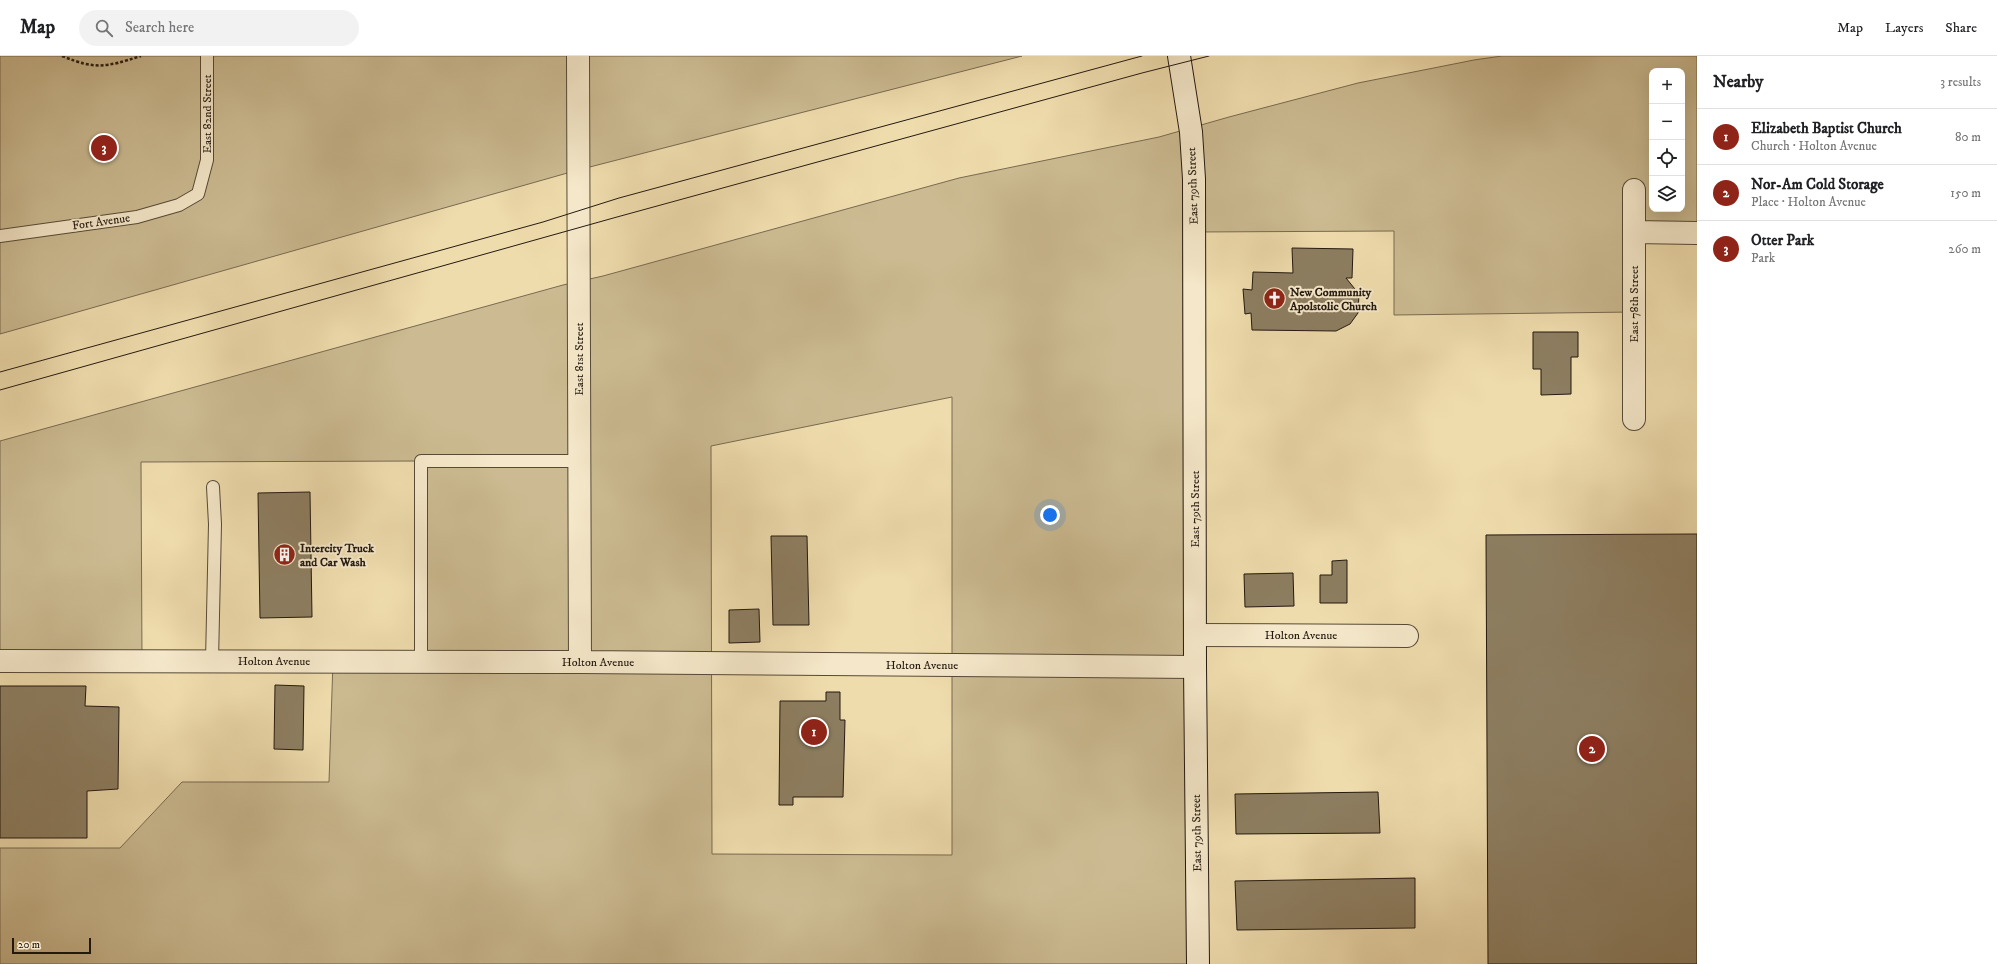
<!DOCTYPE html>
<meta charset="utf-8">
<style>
body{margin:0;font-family:"IM FELL DW Pica",serif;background:#f2f2f2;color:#202124}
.controls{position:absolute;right:12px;top:12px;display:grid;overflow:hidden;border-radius:8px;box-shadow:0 4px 16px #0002}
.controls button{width:36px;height:36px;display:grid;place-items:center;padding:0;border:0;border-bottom:1px solid #e0e0e0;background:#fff;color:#202124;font:20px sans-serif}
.scale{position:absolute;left:12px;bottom:10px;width:79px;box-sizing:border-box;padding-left:4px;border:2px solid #23190f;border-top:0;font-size:11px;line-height:14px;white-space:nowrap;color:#23190f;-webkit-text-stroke:3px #f5e8ca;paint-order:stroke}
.you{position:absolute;left:1050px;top:459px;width:14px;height:14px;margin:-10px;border:3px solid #fff;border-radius:50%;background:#1a73e8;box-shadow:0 0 0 6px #1a73e833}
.badge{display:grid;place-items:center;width:26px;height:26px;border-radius:50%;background:#8f2418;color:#fff;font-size:13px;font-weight:700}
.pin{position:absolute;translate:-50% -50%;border:2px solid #fff;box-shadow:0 1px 4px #0006}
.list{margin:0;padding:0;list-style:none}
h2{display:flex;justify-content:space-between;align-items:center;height:52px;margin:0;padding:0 16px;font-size:17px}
h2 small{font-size:13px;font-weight:400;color:#757577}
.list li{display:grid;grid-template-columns:26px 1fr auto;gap:12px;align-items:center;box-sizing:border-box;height:56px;padding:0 16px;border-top:1px solid #e0e0e0}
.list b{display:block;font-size:15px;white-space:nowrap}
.list p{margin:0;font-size:13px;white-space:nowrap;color:#757577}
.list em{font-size:13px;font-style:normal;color:#757577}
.icon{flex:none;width:22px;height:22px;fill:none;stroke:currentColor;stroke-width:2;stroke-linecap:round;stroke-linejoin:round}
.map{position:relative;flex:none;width:1697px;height:908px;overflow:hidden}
header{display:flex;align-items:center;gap:24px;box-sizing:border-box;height:56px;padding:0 20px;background:#fff;border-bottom:1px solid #e0e0e0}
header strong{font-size:19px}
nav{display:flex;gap:22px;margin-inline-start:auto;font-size:14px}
.search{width:280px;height:36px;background:#f2f2f2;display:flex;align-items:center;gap:10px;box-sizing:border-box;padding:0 14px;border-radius:22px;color:#757577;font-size:15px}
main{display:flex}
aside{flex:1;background:#fff}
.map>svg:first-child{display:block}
</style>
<header>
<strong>Map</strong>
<div class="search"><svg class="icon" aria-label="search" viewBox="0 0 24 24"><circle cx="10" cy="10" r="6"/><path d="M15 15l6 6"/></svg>Search here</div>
<nav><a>Map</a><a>Layers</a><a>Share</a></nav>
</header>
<main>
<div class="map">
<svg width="1697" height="908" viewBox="0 0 1697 908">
<rect width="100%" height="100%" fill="#efdcad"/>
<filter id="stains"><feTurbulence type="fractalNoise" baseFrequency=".005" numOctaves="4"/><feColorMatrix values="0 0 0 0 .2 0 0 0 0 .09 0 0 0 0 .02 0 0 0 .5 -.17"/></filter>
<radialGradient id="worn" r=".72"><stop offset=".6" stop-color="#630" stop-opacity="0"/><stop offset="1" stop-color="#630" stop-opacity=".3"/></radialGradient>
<path fill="#ccbb92" stroke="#786a50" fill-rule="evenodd" d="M0,0H1022L578,114L0,278Z
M1502,0H1697V177L1634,176V256L1394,259V175L1195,176L1198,908H0V792H120L182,726H329L333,605L420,606L421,405L141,406L142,605H0V385L563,229L603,220L959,122L1159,81L1229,61L1358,27L1474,4ZM1652,15H1682V153H1652ZM952,341V799L712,798L711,390Z"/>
<path fill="#8d7e61" stroke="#23190f" d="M1292,192L1353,193L1352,222H1346L1359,238L1358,257L1350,268L1336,275L1252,274L1251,257L1245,258L1243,233L1252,234L1253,216L1293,217Z
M1533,276H1578V301H1571V338L1541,339V313H1533Z
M310,436L312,561L260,562L258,437Z
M1697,478V908H1488L1486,479Z
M771,480H807L809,569H773Z
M1347,504V547H1320V519H1332V505Z
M1293,517L1294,550L1245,551L1244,518Z
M759,553L760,586L729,587V554Z
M275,629L304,630L303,694L274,693Z
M0,630H86L85,650L119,651L118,733L87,735V782H0Z
M826,636H840V664H845L843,741H793V749H779L780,645H826Z
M1378,736L1380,777L1236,778L1235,738Z
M1415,822V872L1237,874L1235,825Z"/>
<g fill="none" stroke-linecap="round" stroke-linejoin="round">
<defs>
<path id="service" d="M0,180L137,161L179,149L198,138L207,104V0
M212,605L215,468L213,431
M421,606V405H580"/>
<path id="minor" d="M578,0L580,606
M1634,134V363
M1634,176L1697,177
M1195,579L1407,580
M0,605L580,606L1195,611"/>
<path id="secondary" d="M1179,0L1191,76L1194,123L1195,611L1198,908"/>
</defs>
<use href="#service" stroke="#564a36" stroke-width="14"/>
<use href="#minor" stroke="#564a36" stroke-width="24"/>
<use href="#secondary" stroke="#23190f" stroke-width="24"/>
<path stroke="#23190f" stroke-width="2.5" stroke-dasharray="3 2" stroke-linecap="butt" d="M62,0C96,14 106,11 141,0"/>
<use href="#service" stroke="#f5e8ca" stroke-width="12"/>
<use href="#minor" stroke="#f5e8ca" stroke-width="22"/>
<use href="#secondary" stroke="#f5e8ca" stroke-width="22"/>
<path stroke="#23190f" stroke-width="1" d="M0,316L543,166L619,142L1142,0
M0,334L617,161L1142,17L1209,0"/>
</g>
<defs>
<symbol id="church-disc" viewBox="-11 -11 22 22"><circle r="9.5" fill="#8f2418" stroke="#f5e8ca"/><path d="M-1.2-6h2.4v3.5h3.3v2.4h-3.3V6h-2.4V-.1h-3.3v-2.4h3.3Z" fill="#fff"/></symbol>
<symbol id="building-disc" viewBox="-11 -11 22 22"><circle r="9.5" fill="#8f2418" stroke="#f5e8ca"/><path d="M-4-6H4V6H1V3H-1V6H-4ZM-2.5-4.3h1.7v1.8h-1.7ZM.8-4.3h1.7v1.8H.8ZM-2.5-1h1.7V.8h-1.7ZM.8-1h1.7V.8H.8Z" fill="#fff"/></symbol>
</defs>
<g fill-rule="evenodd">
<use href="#church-disc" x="1262" y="230" width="25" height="25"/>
<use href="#building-disc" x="272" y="486" width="25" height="25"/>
</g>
<g text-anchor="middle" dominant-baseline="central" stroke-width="4" stroke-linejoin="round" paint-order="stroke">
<g font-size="12" fill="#23190f" stroke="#f5e8ca">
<text transform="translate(207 58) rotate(-90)">East 82nd Street</text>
<text transform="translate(1193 130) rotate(-92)">East 79th Street</text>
<text transform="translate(101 166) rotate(-8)">Fort Avenue</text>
<text transform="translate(1634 248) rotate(-90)">East 78th Street</text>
<text transform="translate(579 303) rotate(-90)">East 81st Street</text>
<text transform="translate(1195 453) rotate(-90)">East 79th Street</text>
<text x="1301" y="579">Holton Avenue</text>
<text x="274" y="605">Holton Avenue</text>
<text x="598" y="606">Holton Avenue</text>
<text x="922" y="609">Holton Avenue</text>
<text transform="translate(1197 777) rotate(-91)">East 79th Street</text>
</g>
<g font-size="12" font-weight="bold" fill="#23190f" stroke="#f5e8ca" text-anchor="start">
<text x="1290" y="236">New Community<tspan x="1290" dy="14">Apolstolic Church</tspan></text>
<text x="300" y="492">Intercity Truck<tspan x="300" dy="14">and Car Wash</tspan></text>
</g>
</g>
<rect width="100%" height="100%" filter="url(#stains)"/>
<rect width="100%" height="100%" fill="url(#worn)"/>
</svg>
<div class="controls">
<button>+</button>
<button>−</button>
<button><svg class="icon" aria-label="locate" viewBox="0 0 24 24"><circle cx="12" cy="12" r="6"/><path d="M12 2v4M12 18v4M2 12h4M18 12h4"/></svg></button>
<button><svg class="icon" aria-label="layers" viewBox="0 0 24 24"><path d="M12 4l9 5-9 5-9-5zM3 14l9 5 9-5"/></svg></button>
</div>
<div class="scale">20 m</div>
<div class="you"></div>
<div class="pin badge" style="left:814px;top:676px">1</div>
<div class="pin badge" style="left:1592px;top:693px">2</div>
<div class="pin badge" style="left:104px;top:92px">3</div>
</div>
<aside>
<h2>Nearby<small>3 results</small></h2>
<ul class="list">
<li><span class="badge">1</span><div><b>Elizabeth Baptist Church</b><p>Church · Holton Avenue</p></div><em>80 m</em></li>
<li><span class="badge">2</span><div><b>Nor-Am Cold Storage</b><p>Place · Holton Avenue</p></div><em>150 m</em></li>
<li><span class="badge">3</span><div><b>Otter Park</b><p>Park</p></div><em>260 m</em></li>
</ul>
</aside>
</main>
